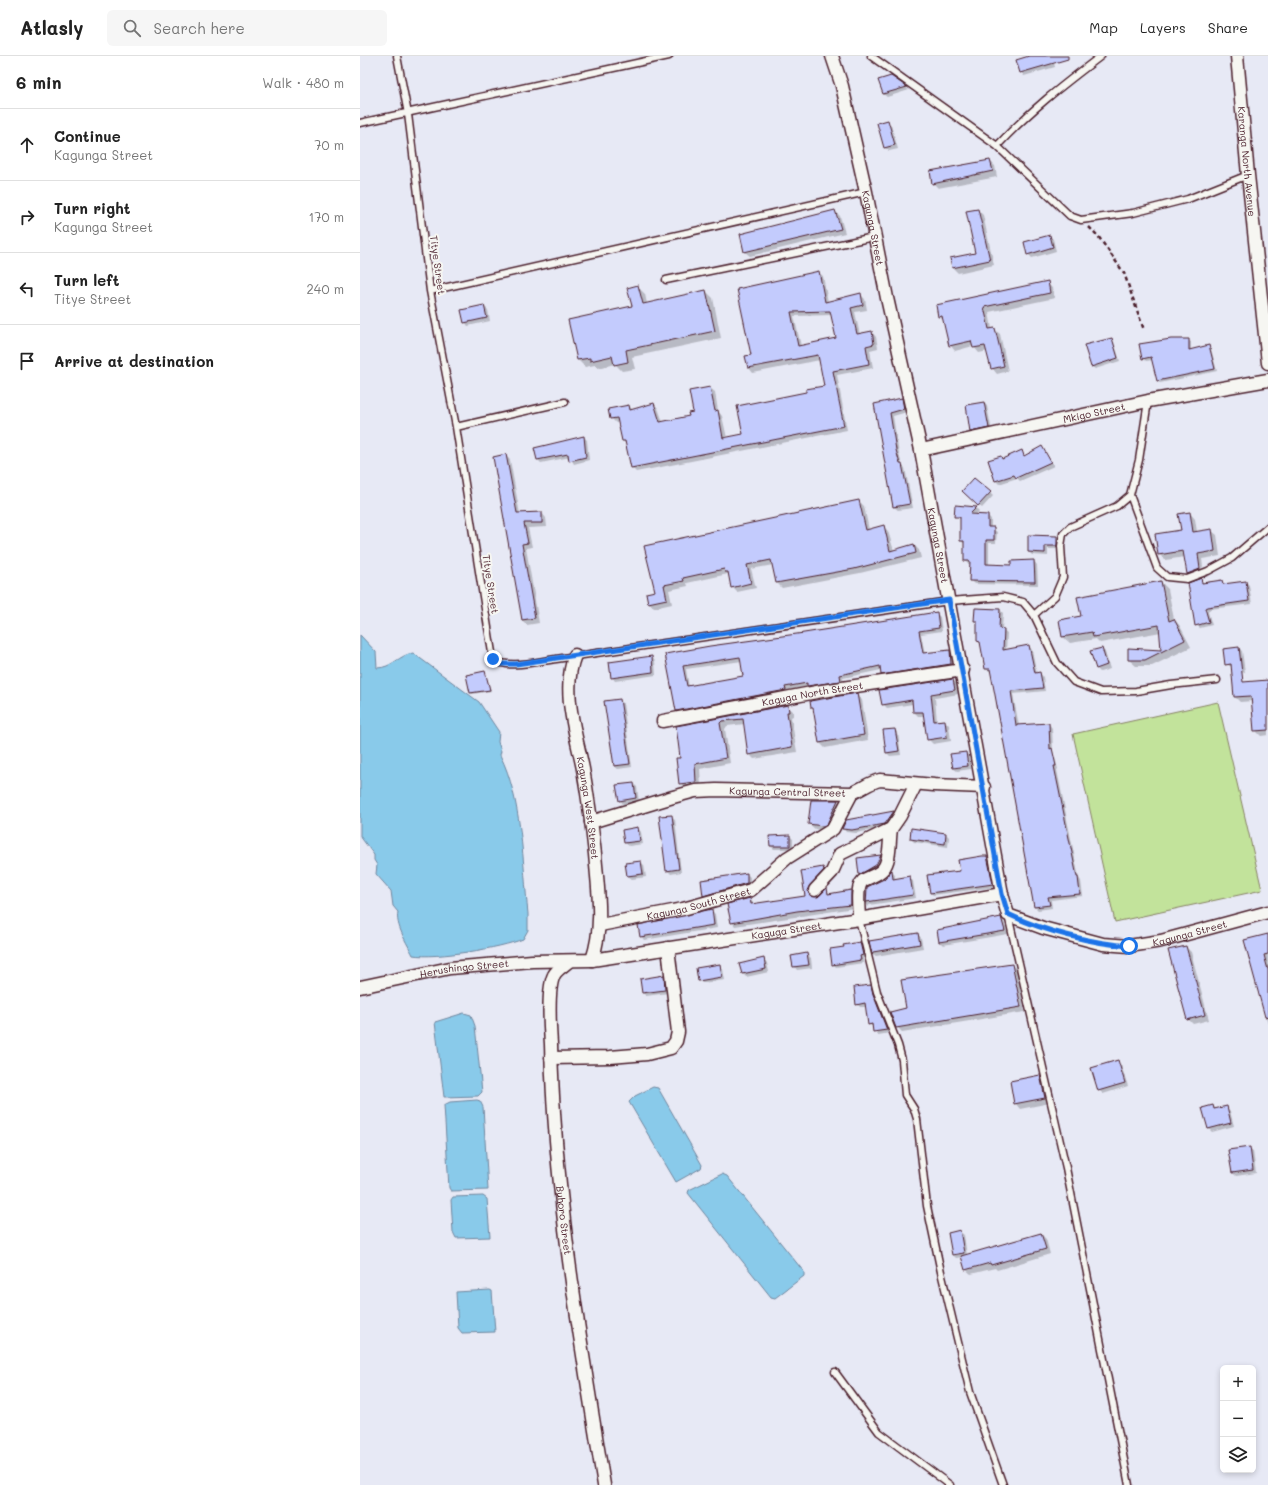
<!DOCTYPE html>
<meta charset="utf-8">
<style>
body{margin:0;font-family:Mali,sans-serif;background:#f6f6f6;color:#222}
.controls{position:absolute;right:12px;bottom:12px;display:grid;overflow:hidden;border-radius:6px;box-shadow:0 2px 6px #0003}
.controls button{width:36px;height:36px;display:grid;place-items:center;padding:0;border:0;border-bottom:1px solid #e0e0e0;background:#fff;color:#222;font:20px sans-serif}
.stop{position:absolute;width:12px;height:12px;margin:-9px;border:3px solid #1a73e8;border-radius:50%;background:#fff}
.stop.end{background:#1a73e8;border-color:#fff;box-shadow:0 1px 4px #0008}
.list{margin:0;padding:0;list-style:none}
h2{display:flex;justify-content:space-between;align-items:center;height:52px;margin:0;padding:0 16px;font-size:17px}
h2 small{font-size:13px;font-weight:400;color:#767676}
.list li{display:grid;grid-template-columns:26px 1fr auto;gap:12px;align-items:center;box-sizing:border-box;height:72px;padding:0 16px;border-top:1px solid #e0e0e0}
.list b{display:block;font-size:15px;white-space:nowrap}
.list p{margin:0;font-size:13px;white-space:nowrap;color:#767676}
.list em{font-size:13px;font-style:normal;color:#767676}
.icon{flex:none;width:22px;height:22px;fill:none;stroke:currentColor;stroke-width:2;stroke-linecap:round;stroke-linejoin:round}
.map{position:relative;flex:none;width:908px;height:1429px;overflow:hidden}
header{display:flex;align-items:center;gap:24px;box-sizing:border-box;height:56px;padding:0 20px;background:#fff;border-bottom:1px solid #e0e0e0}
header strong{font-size:19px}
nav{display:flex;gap:22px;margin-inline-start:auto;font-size:14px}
.search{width:280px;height:36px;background:#f6f6f6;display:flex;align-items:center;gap:10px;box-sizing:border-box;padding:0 14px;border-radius:6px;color:#767676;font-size:15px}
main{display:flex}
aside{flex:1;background:#fff}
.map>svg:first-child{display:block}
</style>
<header>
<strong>Atlasly</strong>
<div class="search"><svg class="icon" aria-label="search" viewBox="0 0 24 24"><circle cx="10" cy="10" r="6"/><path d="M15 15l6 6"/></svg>Search here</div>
<nav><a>Map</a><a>Layers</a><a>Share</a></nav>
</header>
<main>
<aside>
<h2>6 min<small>Walk · 480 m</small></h2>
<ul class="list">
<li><svg class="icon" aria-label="ahead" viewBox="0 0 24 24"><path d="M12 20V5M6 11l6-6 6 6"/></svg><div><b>Continue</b><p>Kagunga Street</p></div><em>70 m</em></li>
<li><svg class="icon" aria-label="right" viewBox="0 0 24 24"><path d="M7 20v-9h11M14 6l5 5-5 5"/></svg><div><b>Turn right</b><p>Kagunga Street</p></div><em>170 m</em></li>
<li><svg class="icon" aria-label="left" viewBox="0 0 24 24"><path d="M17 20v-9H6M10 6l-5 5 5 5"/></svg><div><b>Turn left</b><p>Titye Street</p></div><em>240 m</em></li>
<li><svg class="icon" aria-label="arrive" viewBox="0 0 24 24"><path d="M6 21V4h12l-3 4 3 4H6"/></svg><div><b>Arrive at destination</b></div></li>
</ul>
</aside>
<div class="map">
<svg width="908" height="1429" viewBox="0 0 908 1429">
<rect width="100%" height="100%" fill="#e7e9f5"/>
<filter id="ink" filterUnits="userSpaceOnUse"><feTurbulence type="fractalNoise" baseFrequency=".025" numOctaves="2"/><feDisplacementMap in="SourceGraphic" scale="8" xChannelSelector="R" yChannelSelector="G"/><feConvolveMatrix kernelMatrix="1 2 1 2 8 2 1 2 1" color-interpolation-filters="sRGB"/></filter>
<g filter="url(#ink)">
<path fill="#c2e39b" stroke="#868163" d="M858,646L902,834L755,866L713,678Z"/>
<path fill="#89caea" stroke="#70869e" d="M0,579L16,596L17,612C32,612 39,599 53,597L119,646L139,676L138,686L141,695L140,699C162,742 163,809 168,858V874L163,883C141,892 76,903 53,899C47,887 35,869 38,856L33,850L31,835L16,818L17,809L14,804V799L0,780Z
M104,957L111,959L115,970L122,1036L118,1040L84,1041L75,966Z
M293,1031L298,1032L342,1109L341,1112L316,1126L269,1046L275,1040Z
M117,1044L120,1045L123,1051L128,1134L91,1135L89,1132L84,1049L90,1046Z
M362,1118L367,1120L444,1216V1220L415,1242L411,1241L328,1137L329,1134Z
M123,1140L127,1143L130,1181L96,1182L93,1176L91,1144L93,1141Z
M130,1234L132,1235L135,1276L102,1277L98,1272L96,1236Z"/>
<path fill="#0003" fill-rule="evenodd" d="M672,0H692L695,11L664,20L661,16Z
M531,21L546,32L549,34L527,41L523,38Z
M528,66L531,69L538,93L529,95L525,92L518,68Z
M630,105L635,110L637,121L578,132L573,127Z
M618,154L623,159L634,209L598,217L593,212L616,197Z
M475,155L480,160L485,177L390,200L385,196Z
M689,180L693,183L696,195L672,202L668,198Z
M458,216L463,220L468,246L500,238L505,243L507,254L495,256L500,279L512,276L516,281L518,292L510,294L513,312L477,319L487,374L276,416L272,412L267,389L263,385L259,366L256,367L251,362L269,350L273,354L294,348L298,352L303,366L330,361L334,357L350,332L355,336L358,355L362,360L367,382L384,379L447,337L465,331L460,304L393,317L389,312L387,301L392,300ZM472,259L477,283L441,290L434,260Z
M687,227L692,232L695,242L629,256L632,273H634L640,278L648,315L637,318L632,312L628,295L619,297L613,290L595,295L590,289L584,265L579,260Z
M278,231L285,238L287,248L346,235L353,242L361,282L272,301L275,313L262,315L255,308L238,312L235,309L225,311L218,304L209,264L273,251Z
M124,250L128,254L130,265L108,270L105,266Z
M751,283L754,286L760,305L735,313L732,311L725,290Z
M828,284L831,286V295L849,290L851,293L857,315L800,327L797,325L793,304L786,305L783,302Z
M541,344L545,347L547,356L533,360L539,398L542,409L545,412L553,452L538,454L534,451L515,349Z
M624,347L627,350L632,375L615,379L611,375Z
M224,381L227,384L229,404L214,408L210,401L181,407L178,404Z
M682,392L694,410L660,425L657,422L639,428L635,424L641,401L643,403L661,395L666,401Z
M146,400L150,404L160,458L182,457L186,462L187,471L168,472L172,491L166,492L179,567L167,569L162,564L134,402Z
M603,435L630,437L633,440L622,452Z
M499,445L504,450L509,474L523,470L528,475L534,495L554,489L559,494L561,502L500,517L422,532L417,527L413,509L391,513L396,532L377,536L372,531L368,518L327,527L328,530L309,534L312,548L294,552L289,547L296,536L285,490Z
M596,450L616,452L619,455L615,460H628L631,463V472L637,476L636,487H629V509L652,510L674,505L677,509L678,529L614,528L610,524L611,508H608L605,505V488L601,485V464L596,460Z
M830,457L835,463L837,476L851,474L857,479L860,500L842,503L843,511L830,516V518L844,513L845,519L833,523L828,518L825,501L805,504L799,498L822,475Z
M669,480L696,481L700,484V493H688V500L672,499L669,496Z
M841,524L844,527L862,525L865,529L886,526L889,529L892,548L850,553L848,556L852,569L840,572L836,569Z
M801,526L808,533L814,563L820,570L831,591L792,610H776L769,604L802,595L801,576L740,587L736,583L710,587L703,581L722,561Z
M640,554L643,557L642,573L647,577L646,595L669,590L672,594L677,618L680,617L683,621L685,635L653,638L659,670L689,668L692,672L693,695L698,713L697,714L719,822L721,825L723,840L691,844L692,852L678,854L675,851L631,616L626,613L621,588L618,585V568L615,565Z
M576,557L580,561L582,575L561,578L565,598L589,595L593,598L594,611L525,621L521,614L483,622L484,628L452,633L449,630L428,634V637L320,658L317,654L306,599ZM382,605L384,621L329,631L326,613Z
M879,592L882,595L885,616L876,618L872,611L866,608Z
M742,593L745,596L750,613L740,616L737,613Z
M292,601L295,605L296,619L255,625L252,621Z
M125,616L131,635L112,638L111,637Z
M593,624L597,628L599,638L575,642L577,666L585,665L589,669L591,685L573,688L568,683L565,660H558L554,656L553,648L527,652L523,648Z
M908,626V679L901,680L895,674L893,645L880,646L875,641Z
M496,638L502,644L508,684L465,692L460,687L454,654L452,652Z
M259,644L263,647L272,711L258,713L254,710Z
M427,650L433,655V660L431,661L437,696L394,703L389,698L385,668L367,670L365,673L370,707L340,713L341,731L325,732L320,727L321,703L317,671Z
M535,674L538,677L541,699L530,700L527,697Z
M606,697L609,700L611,713L597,715L593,712L591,699Z
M274,728L277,731L279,746L263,748L260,744Z
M452,745H478L483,750L469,775L455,773L449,768Z
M534,756L537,759L528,771L496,777L486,776L483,772L487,764Z
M311,760L315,763L321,816L311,818L307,814Z
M278,772L281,776L283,788L269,790L265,787Z
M586,778L589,781L588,791L554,786L551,783Z
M430,780L433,783V793H414L411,790Z
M521,800L524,803L519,813L503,821L500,818L498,803Z
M627,801L630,803L635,831L573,839L571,837L601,816Z
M281,806L284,809L286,821L272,823L268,820Z
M463,812L467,816L451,836L452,841L458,842L467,834L470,838L491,835L494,838V852L375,870L372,866L368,849L390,843L394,848L446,841L445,836L464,815H461Z
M532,815L535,818V823L549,822L553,825L556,842L509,849V851L507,849V842Z
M387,818L390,821V830L348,842L344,839Z
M351,854L355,858L357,872L284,884L281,880Z
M641,862L644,866L648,878L583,889L580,886L578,875Z
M558,878L561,882L563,892L516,900L513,898L510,886Z
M908,879V968L886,885Z
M500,887L503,890L506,902H503V907L476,911L473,908Z
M826,891L831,896L849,964L833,968L828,963Z
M447,898L451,902L452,912L437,914L434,910Z
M404,903L407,907L409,916L386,921L382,917Z
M360,909L363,913L365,924L342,927L339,924Z
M652,909L657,914L665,956L542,976L537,971L547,953Z
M303,920L307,924L308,937L286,940L283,937Z
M510,930L514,934L530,977L518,979L514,972L509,968L506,951H500L497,948Z
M758,1006L761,1009L768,1030L743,1038L739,1034Z
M680,1020L685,1026L690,1047L660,1053L655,1047Z
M853,1050L857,1054L866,1051L870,1055L874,1070L852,1076L849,1073Z
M889,1092L893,1095L896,1117L876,1120L873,1117Z
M600,1176L604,1179L607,1199L681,1178L686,1183L690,1198L637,1214L635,1212L611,1218L605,1213L602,1201L596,1202L593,1199L589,1177Z"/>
<path fill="#c3cbfd" stroke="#4a1f2b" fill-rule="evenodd" d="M669,0H708V3L660,17L656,4Z
M531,20L547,31L523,38L518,24Z
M528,64L535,89L524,92L517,67Z
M630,104L633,115L572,128L570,115Z
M618,153L630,204L592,212L590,202L615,197L606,155Z
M475,154L481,173L384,196L380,178Z
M690,179L693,191L667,199L664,186Z
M459,215L465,246L501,237L503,249L491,252L497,278L512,275L514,288L506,290L509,308L473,315L484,370L271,412L265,385H262L257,362L250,363L248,353L269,349L270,354L294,347L300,366L329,360L328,357L333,356L329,335L350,331L355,355L358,354L363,382L383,378L377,350L446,336V333L464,330L458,299L388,312L385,300L391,299L377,233ZM470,255L476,282L438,290L431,256Z
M688,225L690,237L624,251L629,273L635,272L644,310L631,313L625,290L613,292L611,285L589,290L582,260L578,261L576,249Z
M278,229L283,248L346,234L355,275L266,294L268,306L254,309L252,300L230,305V302L217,304L208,264L272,250L267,232Z
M124,249L127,262L104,267L101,254Z
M752,282L758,302L731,311L724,289Z
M811,283H829V294L849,289L855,313L797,325L791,301L782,303L779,288Z
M542,342L544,353L530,357L536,394L540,408H542L550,448L533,451L514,348Z
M624,346L629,372L610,376L606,349Z
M224,380L226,401L209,405L208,398L177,404L174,392Z
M682,390L691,406L656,422L654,419L635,425L628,404L641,400L642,403L662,394L664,400Z
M146,398L157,457L182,456V467H164L168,487L162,488L175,562L162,564L133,401Z
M614,422L631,436L618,450L602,435Z
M499,444L506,474L524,469L530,495L554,488L556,497L494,513L416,527L411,504L387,509L391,527L371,532L368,516H365L364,513L323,522L324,525L304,529L307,543L288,547L286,537L295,535L284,490Z
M595,449L617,451L610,458L628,459V471H634V484H626V508L651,509V505L674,504L675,526L609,525L610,505H604V485H600V461H594Z
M830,456L833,476L852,473L855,495L838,498L840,513L827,518L823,495L798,499L795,478L821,474L818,458Z
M668,479L697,480V490H685V497L668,496Z
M841,522L842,527L862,524L863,528L886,525L889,545L847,551L845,552L849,566L835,570L828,527Z
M801,525L809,565L814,563L825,584L785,604H768V592L801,594L799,569L733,581L732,576L702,581L699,564L721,560L717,541Z
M615,552L640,553L639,572L644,573L643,594L669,589L675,617L680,616L683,632L651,635L656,669L689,667L690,693L692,692L696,710H694L717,821H718L720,838L688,841L690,849L674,851L635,639L630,613H625L620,586L617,585V565H614Z
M577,556L579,572L559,575L563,597L590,594L591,608L521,619L520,610L480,619L481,625L447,630V627L425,631L426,634L316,655L305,598L350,590L444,577ZM380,601L383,620L327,630L323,610Z
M879,591L883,626L908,624V674L894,675L891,640L874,641L871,608L865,609L863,593Z
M742,592L747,609L736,613L730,595Z
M292,600L293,616L251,622L249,606Z
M125,615L130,634L110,637L106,619Z
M593,623L595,634L571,638L574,665L585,664L587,681L567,684L563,656H553L552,644L522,649L519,634Z
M497,637L504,679L459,687L453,652H451L450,645Z
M260,643L270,708L254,710L244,645Z
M428,649L429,656H427L432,691L388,699L383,663L362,665L360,667L366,702L335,708L336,726L319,728L316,702H320L319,693L316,670Z
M535,673L539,695L526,697L523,674Z
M606,696L608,710L593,712L590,698Z
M274,727L276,742L259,745L256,729Z
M451,744H478L467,768L463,770L448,768Z
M534,755L525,768L492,774L482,773L486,764Z
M312,759L319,813L306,815L299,760Z
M278,771L280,785L264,787L262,774Z
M551,772L586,777L585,788L550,783Z
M430,779V790H410L409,780Z
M521,799L516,809L499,819L497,802Z
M622,800H627L633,828L570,837L567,819L600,815L598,804Z
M281,805L283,818L267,820L265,807Z
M463,811L464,814L448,832L450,839L458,841L467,832L468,838L491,834V849L437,855L371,867L367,848L390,842L391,848L445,840L441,815Z
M532,814L533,823L550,820L553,839L506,846V850L507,831L524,823Z
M387,817V827L343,840L341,824Z
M352,853L354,869L280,881L278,869Z
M641,861L645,875L579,886L577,874Z
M558,877L560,888L513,896L512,898L509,885Z
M908,878V898L904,899L908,914V960L905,961L884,884Z
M500,886L503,899L500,900L501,904L472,909L470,893L484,891L483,889Z
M826,890L845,959L827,964L808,894Z
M447,897L449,909L433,911L431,900Z
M404,902L406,913L382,918L379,908Z
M360,908L362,921L338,925L336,912Z
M652,908L661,951L536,972L530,956L546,952L541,924Z
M304,919L305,934L282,937L280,923Z
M511,929L513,938L527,974L513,976L512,968L508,969L505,947L496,949L494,931Z
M758,1004L765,1027L738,1035L731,1012Z
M680,1019L685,1042L654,1048L650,1025Z
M853,1049L854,1053L867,1050L871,1067L848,1073L842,1052Z
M890,1091L893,1114L872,1117L868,1094Z
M600,1174L604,1197L592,1199L588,1177Z
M681,1177L686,1193L631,1209L630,1207L605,1214L601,1200Z"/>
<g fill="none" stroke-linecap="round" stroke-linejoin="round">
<defs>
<path id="lane" d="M37,0L48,58L70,235L96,371L133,603C146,614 179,605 196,603L589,545L643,541L663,546L674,559L697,607L714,626L741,636L776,635L811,629L857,624
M511,0L637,90L710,160L721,164L773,157L828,143L888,119
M0,67L309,0
M637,90C668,56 704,28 741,0
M306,224L514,181
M70,235L506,136
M96,371L205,346
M770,439L797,512L807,521L827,523L848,515L872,502L908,471
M674,559L695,540L703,521L701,490L703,478L710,471L757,450L770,439L779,404L788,345
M648,859L706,1112L769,1429
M499,863L517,936L538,989L542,1004L545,1039L554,1053L557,1063L567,1150L581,1216L610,1336L643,1429
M475,1316L519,1376L590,1429"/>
<g id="street">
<path id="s1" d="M472,0L482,30L506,136L527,242L561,394L642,838L648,859L683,872L743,888L769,890L801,885L908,856"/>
<path id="s2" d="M877,0L888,119L908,307"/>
<path id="s3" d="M561,394L788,345L908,324"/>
<path id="s4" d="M215,599C201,634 216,678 223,713C228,741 232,770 235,798C238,834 244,869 232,904"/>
<path id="s5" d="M303,665L462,635L603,614"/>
<path id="s6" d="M231,766L313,741L335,735L356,734L492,737C502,733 510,726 520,724L574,729L624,731"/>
<path d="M455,834L472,816L480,798L531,773L540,760L556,728"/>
<path d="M499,863C499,853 495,829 504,824C511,820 518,819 523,813C531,804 529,784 531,773"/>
<path id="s7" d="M240,869L323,853L391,834L427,802L473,773L492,737"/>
<path id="s8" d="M209,905C205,909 196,914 194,919C187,933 190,972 191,988C194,1136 220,1283 244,1429"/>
<path id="s9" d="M0,931L90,912L172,905L232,904L499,863L642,838"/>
<path d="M191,1002L250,1001L287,998L311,992L316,985L318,976L308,892"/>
</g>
</defs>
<use href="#lane" stroke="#4a1f2b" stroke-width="9"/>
<use href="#street" stroke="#4a1f2b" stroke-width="15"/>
<path stroke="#4a1f2b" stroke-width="2.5" stroke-dasharray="4 3" stroke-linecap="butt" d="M729,171L738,180L764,217L784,274"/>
<use href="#lane" stroke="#f6f6f2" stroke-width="6"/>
<use href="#street" stroke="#f6f6f2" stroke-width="12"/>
</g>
</g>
<g fill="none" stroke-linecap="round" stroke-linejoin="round" filter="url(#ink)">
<path stroke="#1a73e8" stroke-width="5" d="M133,603L138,608H156L589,544L642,838L648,858C684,875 730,887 769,890"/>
</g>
<g text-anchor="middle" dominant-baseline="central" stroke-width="4" stroke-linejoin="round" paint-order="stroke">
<g font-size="10" fill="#4a1f2b" stroke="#f6f6f2">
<text stroke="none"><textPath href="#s2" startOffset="106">Karanga North Avenue</textPath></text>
<text stroke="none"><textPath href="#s1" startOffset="177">Kagunga Street</textPath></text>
<text transform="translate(78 209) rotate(82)">Titye Street</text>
<text stroke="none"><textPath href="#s3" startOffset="177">Mkigo Street</textPath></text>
<text stroke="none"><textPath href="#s1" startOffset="501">Kagunga Street</textPath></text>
<text transform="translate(131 528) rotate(81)">Titye Street</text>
<text stroke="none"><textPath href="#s5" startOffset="152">Kaguga North Street</textPath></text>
<text stroke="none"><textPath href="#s6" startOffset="201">Kagunga Central Street</textPath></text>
<text stroke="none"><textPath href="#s4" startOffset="155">Kagunga West Street</textPath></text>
<text stroke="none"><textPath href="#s7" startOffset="101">Kagunga South Street</textPath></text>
<text stroke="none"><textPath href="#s9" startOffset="431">Kaguga Street</textPath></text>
<text stroke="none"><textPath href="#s1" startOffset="1065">Kagunga Street</textPath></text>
<text stroke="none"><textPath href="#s9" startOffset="106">Herushingo Street</textPath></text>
<text stroke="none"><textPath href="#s8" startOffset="267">Buhoro Street</textPath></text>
</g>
</g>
</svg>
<div class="controls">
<button>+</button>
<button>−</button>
<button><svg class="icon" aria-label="layers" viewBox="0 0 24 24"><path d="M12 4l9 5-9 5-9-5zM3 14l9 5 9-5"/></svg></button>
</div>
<div class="stop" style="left:769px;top:890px"></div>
<div class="stop end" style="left:133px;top:603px"></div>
</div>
</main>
